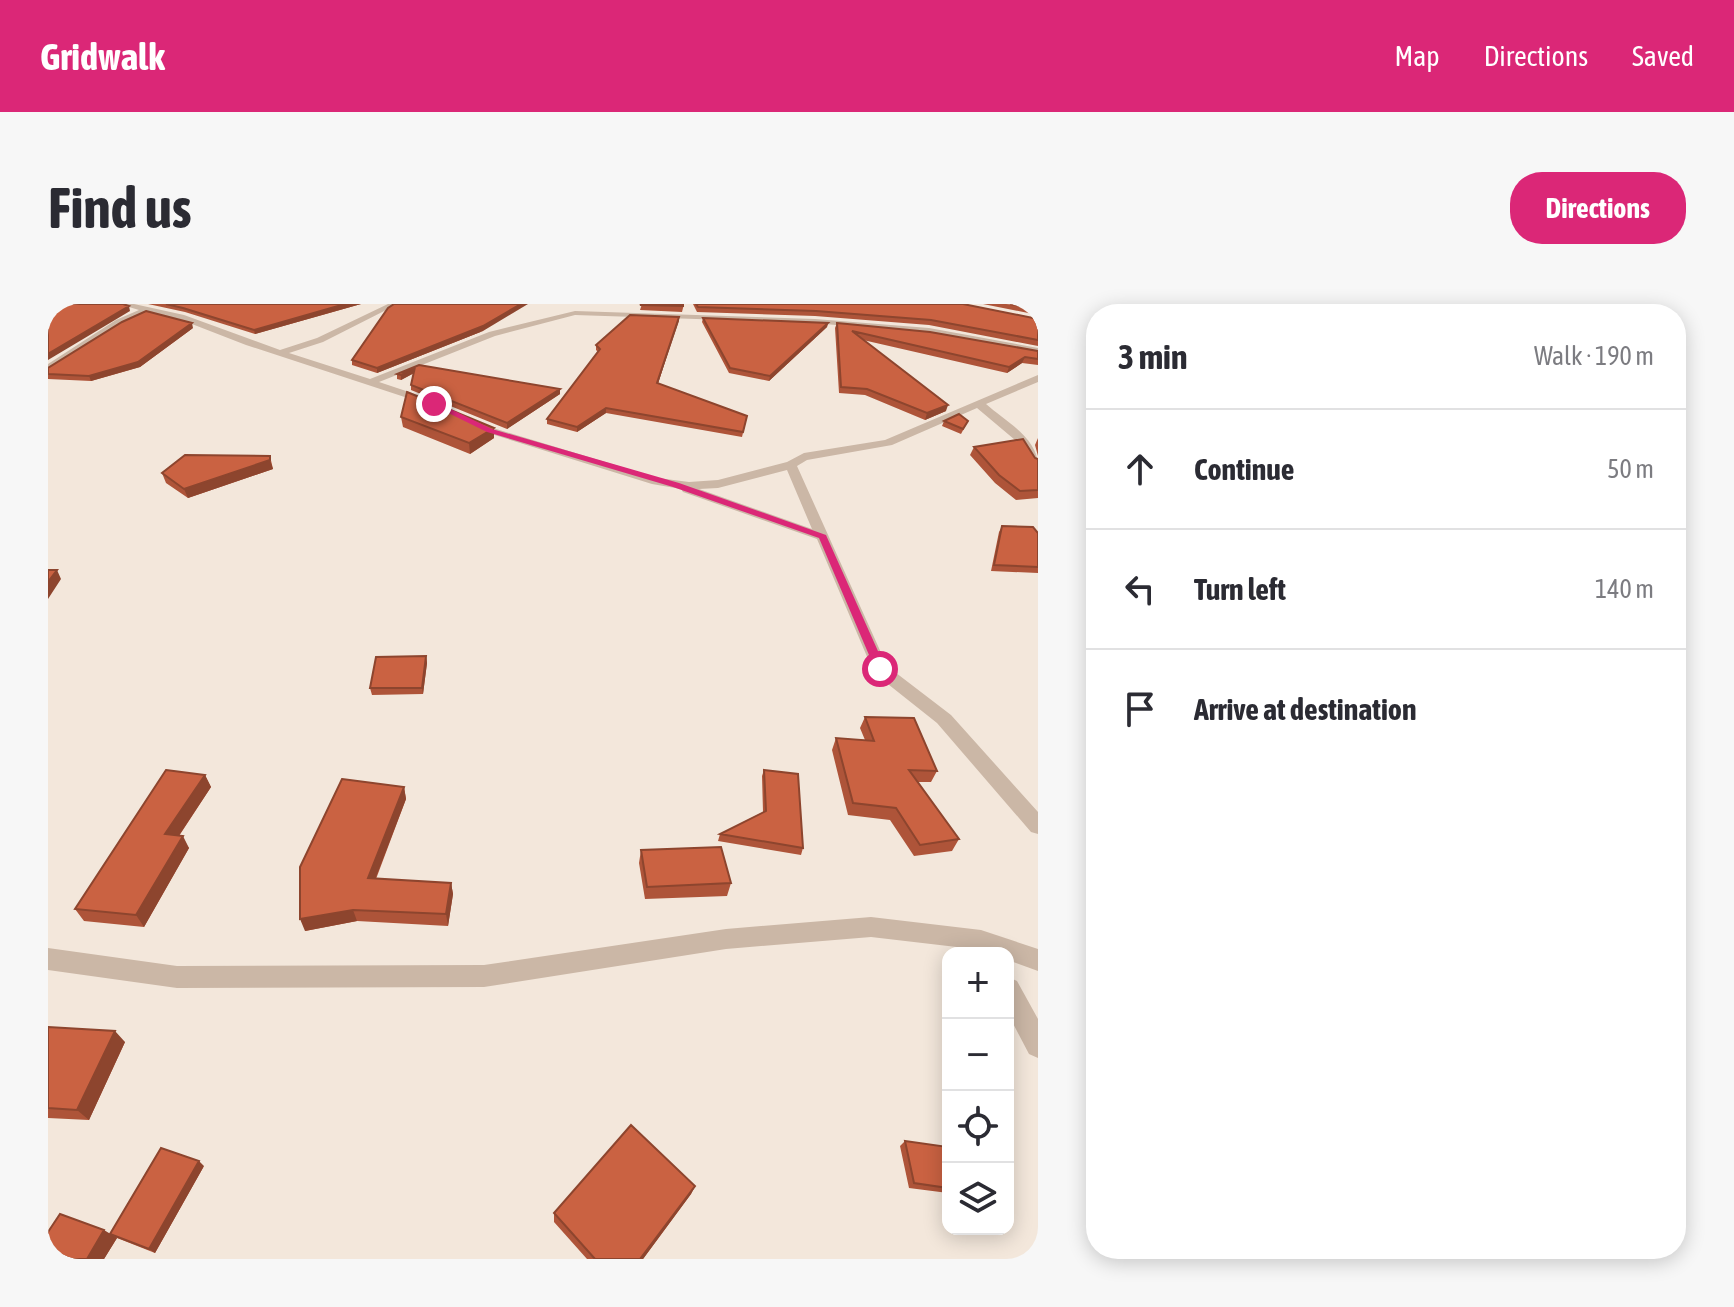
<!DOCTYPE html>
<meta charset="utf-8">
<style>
body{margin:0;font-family:"Asap Condensed",sans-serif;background:#f7f7f7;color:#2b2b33}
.controls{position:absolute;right:24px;bottom:24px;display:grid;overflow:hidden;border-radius:16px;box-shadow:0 4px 20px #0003}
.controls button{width:72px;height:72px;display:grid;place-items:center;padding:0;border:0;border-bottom:2px solid #e1e1e2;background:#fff;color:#2b2b33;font:40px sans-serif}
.stop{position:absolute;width:24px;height:24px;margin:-18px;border:6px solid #db2777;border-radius:50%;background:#fff}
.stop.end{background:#db2777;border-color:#fff;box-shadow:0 2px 8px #0008}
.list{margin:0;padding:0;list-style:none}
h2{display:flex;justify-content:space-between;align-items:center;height:104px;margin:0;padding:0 32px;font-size:34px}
h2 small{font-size:26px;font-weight:400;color:#7c7c81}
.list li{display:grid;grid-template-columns:52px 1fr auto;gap:24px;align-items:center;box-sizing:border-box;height:120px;padding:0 32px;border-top:2px solid #e1e1e2}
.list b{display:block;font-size:30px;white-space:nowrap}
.list em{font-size:26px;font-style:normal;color:#7c7c81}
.icon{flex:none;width:44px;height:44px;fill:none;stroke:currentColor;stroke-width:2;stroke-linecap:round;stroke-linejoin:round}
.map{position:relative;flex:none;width:990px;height:955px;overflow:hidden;border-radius:32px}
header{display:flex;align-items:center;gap:48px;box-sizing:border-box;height:112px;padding:0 40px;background:#db2777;color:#fff}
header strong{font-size:38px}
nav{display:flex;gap:44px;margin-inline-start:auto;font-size:28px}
.intro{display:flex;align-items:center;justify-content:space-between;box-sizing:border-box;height:192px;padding:0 48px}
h1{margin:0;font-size:56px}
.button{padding:20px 36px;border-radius:32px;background:#db2777;color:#fff;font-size:28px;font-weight:700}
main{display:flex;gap:48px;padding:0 48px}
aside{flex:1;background:#fff;border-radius:32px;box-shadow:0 4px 20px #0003}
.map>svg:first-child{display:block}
</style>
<header>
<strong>Gridwalk</strong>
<nav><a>Map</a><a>Directions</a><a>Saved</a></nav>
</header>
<div class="intro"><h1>Find us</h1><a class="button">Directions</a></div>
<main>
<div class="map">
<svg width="990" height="955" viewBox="0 0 990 955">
<rect width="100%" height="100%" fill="#f3e7db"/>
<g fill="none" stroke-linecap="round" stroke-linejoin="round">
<path fill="#cbb7a6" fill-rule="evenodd" d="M71,0H86L136,11L232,46L269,34L340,0H350L275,38L241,49L322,75L441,28L527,7L767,15L881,24L990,44V50L881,30L767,19L527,11L447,32L331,78L388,97L389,99L384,102L198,41L131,15L99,8L74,20L0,67V60L68,16L91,6Z
M990,71V78L938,100C957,117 990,134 990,162L986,161L973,141L929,104L844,141L759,156L749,162L839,362L903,411L990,508V530L983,528L889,419L826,369L769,235L635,188L633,185L604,180L437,128L419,118L424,115L445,124L610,174L641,178L670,176L739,158L756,149L837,136ZM739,166L764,225L651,185L670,184Z
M823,613L933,626L990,645V667L960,656V649L823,633L678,645L436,683L129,684L0,666V644L129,662L436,661L678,625Z
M960,673L969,677L990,715V754L981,750L960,710Z"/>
</g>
<path fill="#ae5439" d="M100,0H313L207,30L137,8Z
M594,0H636L634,8L592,6Z
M645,0H915L990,15V42L881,21L767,12L649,8Z
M935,0H990V11Z
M631,13L610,80L699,112L694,133L558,109L529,128L499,120V115L550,48L548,46V41Z
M655,14L780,19L779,23L721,77L681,69L654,18Z
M789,19L990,47V61L974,59L959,69L815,36L898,107L877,116L817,91L791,89L787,24Z
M145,24L92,63L43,77L0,75V64Z
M435,27L329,69L304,61V56Z
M371,61L512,90L459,125L363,86V81L366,69L353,76L349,75V70Z
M353,113L446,134L422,150L355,123Z
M896,117H920L913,130L894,122Z
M990,134V152L987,141Z
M926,143L990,155V194L968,196L947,179L922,151Z
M222,152L225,165L140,194L118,179L114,169Z
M954,222L990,229V269L943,267L951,228Z
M378,352L379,359L375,390L324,391L322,384Z
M817,413L889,467L883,478H870L911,535L904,547L866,552L842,516L800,511L784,446L788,434L817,436L812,424Z
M716,466L755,544L753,551L670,537L672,530L715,508L714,472Z
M157,471L163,483L131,532L141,544L96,623L36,617L27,605Z
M356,483L358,495L328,575L403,579L405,590L400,622L309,617L257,627Z
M593,546L683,579L679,592L597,595L591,559Z
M0,723L77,738L41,816L0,814Z
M857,837L900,843V889L861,884L852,842Z
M156,862L107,949L69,934L56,955H0L62,930Z
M647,882L643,890L595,955H539L506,918V909Z"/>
<path fill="#8d452e" d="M297,0H313L207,30L206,26Z
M473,0H480L435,27L329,69V64Z
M81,2L82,7L0,56V50Z
M631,13V17L608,85L609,79Z
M144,19L145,24L92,63L43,77L41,72Z
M780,19L779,23L721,77L722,72Z
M977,53L974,59L959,69L961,63Z
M367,63L368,68L353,76V71Z
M512,85V90L459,125V119Z
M900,101L898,107L877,116L879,109Z
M558,104V109L529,128V123Z
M446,124V134L422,150L421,139Z
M222,156L225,165L140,194L136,185Z
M9,266L13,275L0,295V278Z
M378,352L379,359L375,390L374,384Z
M157,471L163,483L124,542L117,530Z
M356,483L358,495L323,586L320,574Z
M135,532L141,544L96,623L88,611Z
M403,579L405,590L400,622L398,610Z
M305,606L309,617L257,627L252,615Z
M67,727L77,738L41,816L29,806Z
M151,857L156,862L107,949L101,945Z
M647,882L643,890L595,955H592Z
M56,926L69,934L56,955H39Z"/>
<path fill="#ca6242" stroke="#8d452e" stroke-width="2" d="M22,0H75L81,2L0,50V7Z
M118,0H297L206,26L135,4Z
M346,0H473L435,22L329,64L304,56L340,4Z
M594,0H635V2L592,1Z
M648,0H915L990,15V36L883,16L768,7L650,3Z
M962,0H990V5Z
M98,7L144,19L90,58L41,72L0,70V64L74,18Z
M582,11L631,13L609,79L699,112L695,128L558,104L529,123L499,115L552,45L548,41Z
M655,14L780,19L722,72L682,64Z
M789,19L882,28L990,47V55L977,53L961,63L804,27L900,101L879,109L819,85L793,83Z
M371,61L512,85L459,119L363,81L367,63L353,71L349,70Z
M359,88L446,124L421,139L353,113Z
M911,110L920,117L915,125L896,117Z
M975,135L987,154L990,155V186L972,187L951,171L926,143Z
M137,151L222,152V156L136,185L114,169Z
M954,222L985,223L990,229V263L946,261Z
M0,266H9L0,278Z
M378,352L374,384H322L328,353Z
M817,413L866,414L889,467L861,466L911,535L872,541L848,504L805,499L788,434L826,437Z
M118,466L157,471L117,530L135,532L88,611L27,605Z
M716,466L750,470L755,544L672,530L718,507Z
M294,475L356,483L320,574L403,579L398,610L305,606L252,615V563Z
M673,543L683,579L599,583L593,546Z
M0,723L67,727L29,806L0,804Z
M583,821L647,882L592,955H547L506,909Z
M857,837L900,843V884L866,879Z
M113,844L151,857L101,945L62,930Z
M12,910L56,926L39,955H0V928Z"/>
<path fill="#db2777" d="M388,98L444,125L631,179L778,231L838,365L832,368L827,365L771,234L625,183L439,128L382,100Z"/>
</svg>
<div class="controls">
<button>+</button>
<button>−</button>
<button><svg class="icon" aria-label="locate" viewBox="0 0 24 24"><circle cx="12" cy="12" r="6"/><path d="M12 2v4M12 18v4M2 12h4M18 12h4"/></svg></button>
<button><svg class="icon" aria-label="layers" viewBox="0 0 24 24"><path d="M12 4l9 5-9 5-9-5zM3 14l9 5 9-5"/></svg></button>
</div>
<div class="stop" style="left:832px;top:365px"></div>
<div class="stop end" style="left:386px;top:100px"></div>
</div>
<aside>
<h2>3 min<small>Walk · 190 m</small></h2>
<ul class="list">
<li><svg class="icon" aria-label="ahead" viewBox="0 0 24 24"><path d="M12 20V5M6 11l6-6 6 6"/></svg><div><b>Continue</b></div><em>50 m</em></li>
<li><svg class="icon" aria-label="left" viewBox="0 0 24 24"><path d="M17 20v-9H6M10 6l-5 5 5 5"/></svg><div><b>Turn left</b></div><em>140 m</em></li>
<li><svg class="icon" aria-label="arrive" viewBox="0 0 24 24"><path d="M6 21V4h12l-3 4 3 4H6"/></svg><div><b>Arrive at destination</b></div></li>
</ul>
</aside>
</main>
